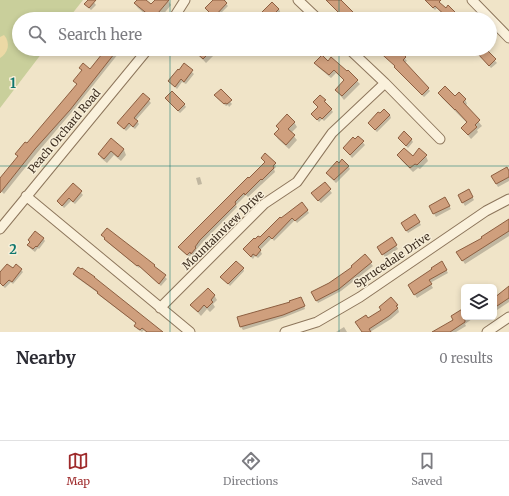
<!DOCTYPE html>
<style>
body{margin:0;font-family:Merriweather,serif;background:#f7f7f7;color:#2b2b33}
.controls{position:absolute;right:12px;bottom:12px;display:grid;overflow:hidden;border-radius:6px;box-shadow:0 2px 6px #0003}
.controls button{width:36px;height:36px;display:grid;place-items:center;padding:0;border:0;border-bottom:1px solid #e1e1e2;background:#fff;color:#2b2b33;font:20px sans-serif}
.list{margin:0;padding:0;list-style:none}
h2{display:flex;justify-content:space-between;align-items:center;height:52px;margin:0;padding:0 16px;font-size:17px}
h2 small{font-size:13px;font-weight:400;color:#7c7c81}
.icon{flex:none;width:22px;height:22px;fill:none;stroke:currentColor;stroke-width:2;stroke-linecap:round;stroke-linejoin:round}
.map{position:relative;flex:none;width:509px;height:332px;overflow:hidden}
.search{position:absolute;background:#fff;box-shadow:0 2px 6px #0003;left:12px;right:12px;top:12px;height:44px;display:flex;align-items:center;gap:10px;box-sizing:border-box;padding:0 14px;border-radius:22px;color:#7c7c81;font-size:15px}
.sheet{height:108px;background:#fff}
nav{display:flex;justify-content:space-around;align-items:center;box-sizing:border-box;height:56px;border-top:1px solid #e1e1e2;background:#fff;font-size:11px;color:#7c7c81}
nav a{display:grid;justify-items:center;gap:2px}
nav .on{color:#9e2a2b}
.map>svg:first-child{display:block}
</style>
<div class="map">
<svg width="509" height="332" viewBox="0 0 509 332">
<rect width="100%" height="100%" fill="#f0e4c8"/>
<path fill="#c9cf9b" d="M0,0H83L68,19H19V49H45L0,108Z"/>
<path fill="#ecd9a5" d="M4,35C11,43 8,53 0,58V37Z"/>
<path fill="#0003" d="M89,0H92L96,5L91,10L85,4Z
M138,0H144L151,6L156,0H168L171,5L161,17L160,16L157,19L155,18L151,19L138,8L135,4Z
M212,0H226L224,2L228,6L215,19L206,9L213,2Z
M326,0H339L357,19H345Z
M425,0H436L446,9L460,19H448L437,8L435,10Z
M272,3L279,9L281,14L279,16L282,19H264L261,14Z
M107,49H122L71,113L37,153L4,194L0,190V180L18,157L16,154L28,145L78,85L74,81L82,71L80,68L90,70Z
M124,49H130L128,52Z
M199,49H220L206,63L196,52Z
M311,49H320L316,54Z
M376,49H389L398,57L401,54L407,61L404,63L430,91L424,97L397,70L396,66Z
M484,49L497,63L491,68L479,54Z
M328,62L357,81L360,84L344,100L336,90L345,81L336,73L331,78L318,67L316,64Z
M184,65L194,74L186,84L182,82L177,89L169,81Z
M220,90L232,104L229,107L228,105L226,106L217,98Z
M143,94L151,103L136,120L139,124L135,129L131,126L126,131L118,123Z
M439,94L465,99L467,104L465,106L482,126L477,130L478,132L471,139L462,128L467,123L442,98Z
M320,96L333,112L324,121L322,119L319,122L313,115L319,108L314,102Z
M166,99L184,104L186,107L180,113Z
M390,115L391,118L377,132L371,126Z
M294,122L297,127L291,133L297,140L289,149L278,139L275,134L279,130L277,126Z
M358,137L365,145L352,158L344,148Z
M111,139L124,150L126,155L121,161L114,155L107,163L101,158L99,154Z
M399,139H411L413,142L408,148Z
M398,155L413,157L426,156L428,161L420,169L418,168L413,172L401,160Z
M275,164L276,167L274,169L275,172L248,197L246,195L236,205L237,207L202,243L196,250L197,252L193,256L192,254L189,257L181,250L180,247L249,180Z
M348,166L350,169L336,183L329,176Z
M509,173V181L498,187L492,176Z
M200,177L202,184L198,185L196,178Z
M73,184L83,195L75,204L71,201L64,208L58,201Z
M324,184L332,193L321,203L314,196Z
M468,190L474,200L465,206L459,196Z
M444,198L451,209L436,217L430,207Z
M307,210L309,213L297,223L295,220L274,241L272,238L260,250L262,254L258,258L255,256L253,259L246,252L244,249L260,239L280,218Z
M415,215L421,225L408,233L402,223Z
M509,221V236L465,264L457,252L483,238Z
M103,235L154,266L167,279L161,286L140,267L139,268L107,242Z
M43,238L45,241L39,249L38,248L35,252L30,248L28,245Z
M391,238L398,249L385,257L378,247Z
M365,256L373,266L341,291L318,303L312,292L329,283L353,267Z
M442,263L448,273L430,283L433,288L417,298L409,285Z
M243,268L244,271L230,286L222,277Z
M13,270H21L23,272L13,284L11,282L5,288L0,283V273Z
M75,274L162,332H146L144,330L142,332L137,329L136,326L137,324L100,296L98,293L76,277Z
M509,287V302L494,312V299Z
M214,295L217,300L213,304L215,307L210,312L207,309L201,316L191,305Z
M302,301L305,309L285,317L243,330L241,327L238,318Z
M397,305L399,312L391,319L370,332H363L368,319Z
M464,317H471L472,319L465,324L466,326L456,332H434Z
M344,327L347,332H336Z"/>
<path fill="#cf9f7d" stroke="#8d5f41" d="M88,0H96L89,8L84,4Z
M137,0H146L151,4L155,0H169L158,13L157,12L154,15L152,14L150,16L134,3Z
M213,0H224L227,3L214,17L205,8Z
M326,0H341L353,12L345,19Z
M425,0H441L439,2L446,8L448,5L462,19H449L435,6L433,8Z
M272,2L279,9L276,12L283,19H265L260,14Z
M106,49H118L70,110L35,149L0,193V178L18,156L15,154L25,142L27,143L77,84L73,81L82,70L79,68L83,63L90,69Z
M192,49H213L203,59Z
M376,49H391L398,56L401,52L406,57L403,60L429,88L422,95L394,67L395,66Z
M483,49H486L496,59L489,66L478,54Z
M322,55L328,61L331,57L347,71L348,70L358,80L342,96L335,90L344,80L334,70L329,75L314,63Z
M184,63L193,70L184,82L181,79L175,87L168,81L178,69L179,70Z
M445,86L455,96L459,92L466,99L463,102L480,120L475,125L477,127L468,135L461,128L467,122L455,109V110L438,93Z
M221,89L232,100L227,104L225,103L224,104L214,95Z
M172,91L185,104L178,111L165,98Z
M143,93L150,99L134,118L138,121L133,127L129,123L124,129L117,123Z
M320,95L326,100L324,101L332,109L322,119L320,117L317,120L311,114L318,107L313,102Z
M384,109L390,115L375,130L368,123L378,112L380,113Z
M287,114L295,122L288,129L295,135L286,145L274,134L279,129L276,126Z
M404,131L412,139L406,146L398,138Z
M358,136L364,141L350,155L343,148L353,137L355,139Z
M111,138L124,149L118,157L111,151L104,159L98,154Z
M404,148L413,156L419,148L427,155L417,165L415,164L410,168L397,155Z
M265,153L276,163L273,166L274,168L262,180L261,179L245,195L244,193L235,202L236,204L200,240L195,247L196,248L191,254L190,252L187,255L178,247L248,177L249,178L265,162L261,158Z
M342,159L349,166L334,180L326,173L337,161L339,163Z
M507,167L509,171V177L496,184L491,176Z
M325,182L331,189L318,201L311,193Z
M73,183L82,191L73,202L69,198L62,206L57,201Z
M469,189L473,197L462,203L458,195Z
M445,197L450,206L433,214L429,206Z
M302,202L308,210L295,221L292,218L272,239L269,236L258,247L261,250L256,256L253,254L251,257L243,249L254,238L255,239L258,236L260,237L280,217L281,218Z
M415,214L420,222L406,231L401,223Z
M509,219V231L462,261L456,252L482,238L481,237Z
M107,228L155,265L154,266L166,275L159,284L138,265L137,266L104,239L105,238L101,235Z
M35,231L44,238L37,247L36,246L33,249L27,245L30,242L28,240Z
M392,237L397,245L382,255L377,247Z
M365,254L372,262L339,289L316,301L311,292L329,283L352,267L351,266Z
M236,261L244,268L228,284L220,277Z
M442,261L447,270L429,280L432,284L414,295L408,285L432,269L431,268Z
M7,264L13,268L16,264L22,269L12,282L9,280L3,286L0,283V272Z
M78,267L81,269L82,268L95,277H94L163,332H147L142,328L140,330L134,326L136,323L97,293L98,292L73,274Z
M509,286V298L494,308V298Z
M208,288L215,295L211,300L213,302L207,308L204,305L198,312L190,305Z
M301,297L305,306L283,315L240,327L237,317L290,302L289,301Z
M391,297L398,305L396,306L398,308L389,316L369,329L371,332H362L355,322L366,315L368,318L381,310L379,307Z
M464,308L465,322L450,332H432L453,320L451,316Z"/>
<g fill="none" stroke-linecap="round" stroke-linejoin="round">
<defs>
<path id="minor" d="M298,0L318,19
M472,0L509,38
M173,19L185,0
M349,49L385,83L440,139
M26,196L190,332
M0,229L148,49
M160,308L264,204L297,182L332,133L385,83
M285,332L317,322L360,297L486,211L509,199
M487,332L509,317"/>
</defs>
<use href="#minor" stroke="#8d765c" stroke-width="11"/>
<use href="#minor" stroke="#faf1dc" stroke-width="9"/>
</g>
<path fill="none" stroke="#0f766e" stroke-width="1" stroke-opacity="0.55" d="M170,0V19M339,0V19M170,49V332M339,49V332M0,166H509"/>
<g text-anchor="middle" dominant-baseline="central" stroke-width="3" stroke-linejoin="round" paint-order="stroke">
<g font-size="11" fill="#3d2e20" stroke="#f7eed8">
<text transform="translate(64 131) rotate(-50)">Peach Orchard Road</text>
<text transform="translate(223 230) rotate(-44)">Mountainview Drive</text>
<text transform="translate(392 260) rotate(-34)">Sprucedale Drive</text>
</g>
</g>
<g font-size="13" text-anchor="middle" font-weight="bold" fill="#0f766e" stroke="#f7eed8" stroke-width="3" stroke-linejoin="round" paint-order="stroke">
<text x="13" y="88">1</text>
<text x="13" y="254">2</text>
</g>
</svg>
<div class="controls">
<button><svg class="icon" aria-label="layers" viewBox="0 0 24 24"><path d="M12 4l9 5-9 5-9-5zM3 14l9 5 9-5"/></svg></button>
</div>
<div class="search"><svg class="icon" aria-label="search" viewBox="0 0 24 24"><circle cx="10" cy="10" r="6"/><path d="M15 15l6 6"/></svg>Search here</div>
</div>
<section class="sheet">
<h2>Nearby<small>0 results</small></h2>
<ul class="list">
</ul>
</section>
<nav>
<a class="on"><svg class="icon" aria-label="map" viewBox="0 0 24 24"><path d="M3 6l6-2 6 2 6-2v14l-6 2-6-2-6 2zM9 4v14M15 6v14"/></svg>Map</a>
<a><svg class="icon" aria-label="directions" viewBox="0 0 24 24"><path d="M12 3l9 9-9 9-9-9zM9 14v-3h6M13 9l2 2-2 2"/></svg>Directions</a>
<a><svg class="icon" aria-label="saved" viewBox="0 0 24 24"><path d="M7 4h10v16l-5-4-5 4z"/></svg>Saved</a>
</nav>
